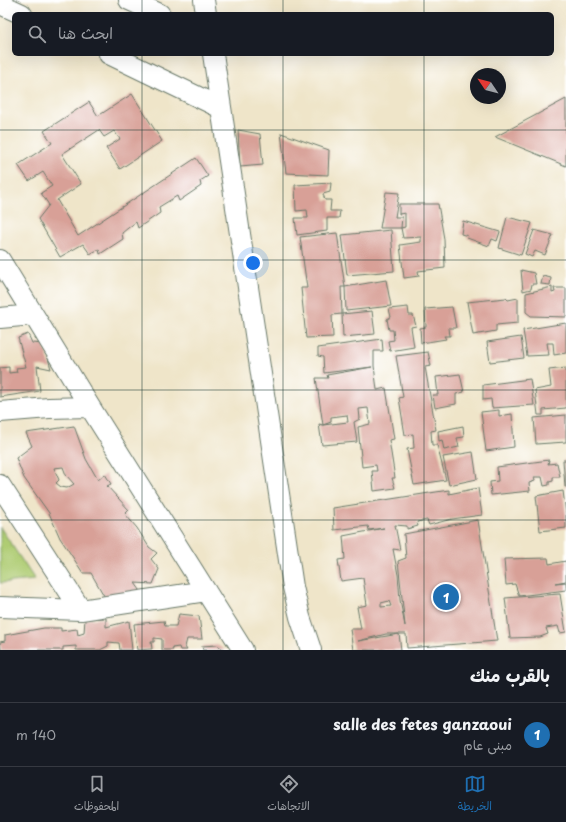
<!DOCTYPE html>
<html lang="ar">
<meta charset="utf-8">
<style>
body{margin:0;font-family:"Playpen Sans","Playpen Sans Arabic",sans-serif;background:#242831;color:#f1f3f6;direction:rtl}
.compass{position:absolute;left:470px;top:68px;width:36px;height:36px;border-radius:50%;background:#171b24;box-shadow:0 4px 16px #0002;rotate:305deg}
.you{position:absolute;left:253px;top:263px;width:14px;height:14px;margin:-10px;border:3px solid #fff;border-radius:50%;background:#1a73e8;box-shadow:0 0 0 6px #1a73e833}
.badge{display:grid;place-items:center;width:26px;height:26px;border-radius:50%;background:#1f6fb2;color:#fff;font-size:13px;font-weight:700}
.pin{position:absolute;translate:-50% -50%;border:2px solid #fff;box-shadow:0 1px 4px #0006}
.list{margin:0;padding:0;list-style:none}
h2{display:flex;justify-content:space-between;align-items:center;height:52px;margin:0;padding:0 16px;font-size:17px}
h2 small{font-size:13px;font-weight:400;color:#9ea1a6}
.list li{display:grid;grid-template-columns:26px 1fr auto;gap:12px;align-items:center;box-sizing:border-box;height:64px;padding:0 16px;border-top:1px solid #363941}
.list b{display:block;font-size:15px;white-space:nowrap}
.list p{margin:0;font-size:13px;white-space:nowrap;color:#9ea1a6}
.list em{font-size:13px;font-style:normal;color:#9ea1a6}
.icon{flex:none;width:22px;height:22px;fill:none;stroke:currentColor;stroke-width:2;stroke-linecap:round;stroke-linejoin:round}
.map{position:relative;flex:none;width:566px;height:650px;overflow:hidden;direction:ltr}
.search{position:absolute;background:#171b24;box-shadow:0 4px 16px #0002;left:12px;right:12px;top:12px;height:44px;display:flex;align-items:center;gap:10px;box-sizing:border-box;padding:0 14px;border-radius:6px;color:#9ea1a6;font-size:15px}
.sheet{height:116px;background:#171b24}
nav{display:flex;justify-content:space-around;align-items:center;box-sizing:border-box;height:56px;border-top:1px solid #363941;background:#171b24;font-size:11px;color:#9ea1a6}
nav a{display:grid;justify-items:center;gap:2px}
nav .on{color:#1f6fb2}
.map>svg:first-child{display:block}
</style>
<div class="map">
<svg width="566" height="650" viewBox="0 0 566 650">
<rect width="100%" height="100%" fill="#fff"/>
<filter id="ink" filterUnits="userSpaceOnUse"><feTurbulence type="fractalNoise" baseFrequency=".025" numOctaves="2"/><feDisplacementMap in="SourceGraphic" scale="8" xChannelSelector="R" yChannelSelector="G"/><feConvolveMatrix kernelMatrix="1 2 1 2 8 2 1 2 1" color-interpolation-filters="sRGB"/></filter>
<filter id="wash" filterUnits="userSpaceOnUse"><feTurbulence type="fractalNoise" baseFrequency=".012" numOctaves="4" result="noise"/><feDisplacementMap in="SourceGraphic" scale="16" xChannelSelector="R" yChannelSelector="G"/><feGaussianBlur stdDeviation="0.9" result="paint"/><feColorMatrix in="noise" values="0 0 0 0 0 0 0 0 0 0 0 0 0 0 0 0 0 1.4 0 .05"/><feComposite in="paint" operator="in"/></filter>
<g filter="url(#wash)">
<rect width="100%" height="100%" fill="#efe5c9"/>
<path fill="#afcc73" stroke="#678454" d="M0,527L35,580L0,583Z"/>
<g id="blocks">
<path fill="#d8a097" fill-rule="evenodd" d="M132,94L162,141L120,169L106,148L120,139L114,131L104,137L99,130L62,154L81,184L57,200L78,236L196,158L208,176L200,181L201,186L179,201L177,196L159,207L160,213L138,228L136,222L128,228L122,233L123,239L100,254L99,249L90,254L83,244L60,257L38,219L49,205L41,193L52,186L43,172L29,181L18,165L52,143L44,131L89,102L98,116Z
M566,99V166L495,137Z
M238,130L260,134L263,165L240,167Z
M281,133L329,150L328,175L286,173Z
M331,183L330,192L323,194L325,200H331L330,211H340L339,218H327V231L297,235L295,218H308L307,210L296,211L295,185Z
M386,192L399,193L395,217H402L401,228L405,227V213L399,214V204H438L444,239L445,268L418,271L419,276L404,278L400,245L421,242V237L403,238L401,228H380Z
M507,217L532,223L521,255L499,248Z
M463,221L500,232L497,241L492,239L489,246L467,238L468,236L461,234Z
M391,230L394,271L347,275L342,235Z
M534,230L553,235L545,255L535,251L532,257L525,254Z
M337,233L345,287H341L342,314L332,315L333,337L306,338L301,288H307L300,237Z
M521,270L534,273L536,284H532L531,289L523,291Z
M543,276L551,278L550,285L541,284Z
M386,280L391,306L346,311L345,287Z
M552,287V293L555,292L554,288H566V317L531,316L526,312V293Z
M506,298L508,300L518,298V323L496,325V331L473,335L467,302Z
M408,307L409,315H413L416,326L411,327L414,347L390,351L388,341L394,340L393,330H389L387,319L391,317L389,309Z
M452,307L456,328H449L450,336H444L446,339L421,343L420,328L426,327L425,309Z
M372,311L375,334L343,337L342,314Z
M566,323V353L554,355L553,343H547L549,355L527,356L523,330Z
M28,334L32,343L44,344L51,369L37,366L40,391L0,397V368L9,367V373L17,372L16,368L26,367L18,338Z
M521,337L524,358L490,362L487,342Z
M382,339L383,351H374V366L377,390L386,388L394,439L389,440L395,478H392L395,488L374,491L372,471H377L376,465L362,467L358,427L370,424L368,408L359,409L360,419L354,422L357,442L322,445L319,424L323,425L316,378H328L327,375L372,367L324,373L323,357L318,356V348ZM347,415L348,422L323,425L331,422V417Z
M428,352L431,366L425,367L436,430L431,431L432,445H437L446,480L414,485L407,449L414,448L413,434L405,435L399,398L403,397L396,356Z
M566,368V408L543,410V415H538L535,390L551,387L549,370Z
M460,374L464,392L456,394V404L435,408L433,395H438L436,377Z
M530,379L534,405L492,408L491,399L483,400V385Z
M499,410V416L512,414L514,447L486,451L481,412Z
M566,415V442L536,444L534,418Z
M74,426L86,459L98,480L105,474L111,484L107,486L129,510L125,514L137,528L149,547L157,553L151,559L159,569L153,584L135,583L143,594L107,601L91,573H83L70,553L60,538L49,513L24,478L16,458L32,446L26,433ZM63,467L66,475L74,484L67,488L61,487L56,483L59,480L54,468Z
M463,426L464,437L457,438L459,447L444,450L442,440L439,441L438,431Z
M473,452L477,479L449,485L443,457Z
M549,460L548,464L557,463L560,477H553V481L549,482V485L544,486L542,477H534L535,481L529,483L530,491L491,495L490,482L498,481L497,467Z
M563,460H566V487H565Z
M478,488L482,515L452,519L429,525L427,520L417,522L418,526L407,529V526L395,525L400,550L393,549L398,575L400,600L405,626L398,561L406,558L404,534L478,520L497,641L407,648L406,634H386L358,641L399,634L401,650H353L350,629H361L357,607L367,605L363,578L341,581L338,560L345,559L343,536L384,528L369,530L368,526L334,530L333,508L449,490V494ZM389,601L391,606L381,607V603Z
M563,491L566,514V528L540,531L536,496Z
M548,558L549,564L566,561V581L555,583L566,582V590L519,596L515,584L506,585L504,559Z
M560,594L566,632L560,633L558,626L546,628L548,634L540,637L510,638L505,598Z
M179,614L199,616L202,639H187L185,647L187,650H180L179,647L172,648L173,650H162V639L154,638V642H151L152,649L137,650L134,624L164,621L165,626H176Z
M106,618V627L129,621L132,650H120L119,643L108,642V646L100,650H76V646L63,647V650H1L0,642L5,641V635L44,628H61V631L77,629L78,635L84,633L85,619Z
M217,645L225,650H203L202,646Z"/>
</g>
</g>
<g filter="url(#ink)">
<use href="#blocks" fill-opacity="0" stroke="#687868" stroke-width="1"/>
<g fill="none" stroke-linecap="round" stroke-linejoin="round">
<defs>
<path id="street" d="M129,0L160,14
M204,0L206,14
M0,4L22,14
M109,54L221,108
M213,54L293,587L300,617L311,650
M0,260L90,407L243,650
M0,318L33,315
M0,412L49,408L90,407
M0,485L81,610
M0,607L81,610L206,591"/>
</defs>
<use href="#street" stroke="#687868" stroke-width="22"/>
<use href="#street" stroke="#fff" stroke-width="20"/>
</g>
</g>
<path fill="none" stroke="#1f3d34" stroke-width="1" stroke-opacity="0.55" d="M142,0V14M283,0V14M424,0V14M142,54V650M283,54V650M424,54V650M0,130H566M0,260H566M0,390H566M0,520H566"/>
</svg>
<svg class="compass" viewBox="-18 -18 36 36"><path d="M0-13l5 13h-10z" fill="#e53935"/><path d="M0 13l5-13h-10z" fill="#9ea1a6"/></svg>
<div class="you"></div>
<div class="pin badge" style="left:446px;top:597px">1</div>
<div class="search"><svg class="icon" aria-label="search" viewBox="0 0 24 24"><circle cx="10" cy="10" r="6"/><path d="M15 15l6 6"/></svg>ابحث هنا</div>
</div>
<section class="sheet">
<h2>بالقرب منك<small></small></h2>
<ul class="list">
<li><span class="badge">1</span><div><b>salle des fetes ganzaoui</b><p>مبنى عام</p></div><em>140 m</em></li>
</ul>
</section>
<nav>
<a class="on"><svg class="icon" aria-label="map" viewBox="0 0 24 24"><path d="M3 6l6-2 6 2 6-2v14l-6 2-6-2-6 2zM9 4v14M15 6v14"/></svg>الخريطة</a>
<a><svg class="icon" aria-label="directions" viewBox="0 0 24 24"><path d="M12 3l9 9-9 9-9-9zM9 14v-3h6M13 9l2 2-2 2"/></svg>الاتجاهات</a>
<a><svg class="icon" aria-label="saved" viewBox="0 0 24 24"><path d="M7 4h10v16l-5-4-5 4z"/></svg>المحفوظات</a>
</nav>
